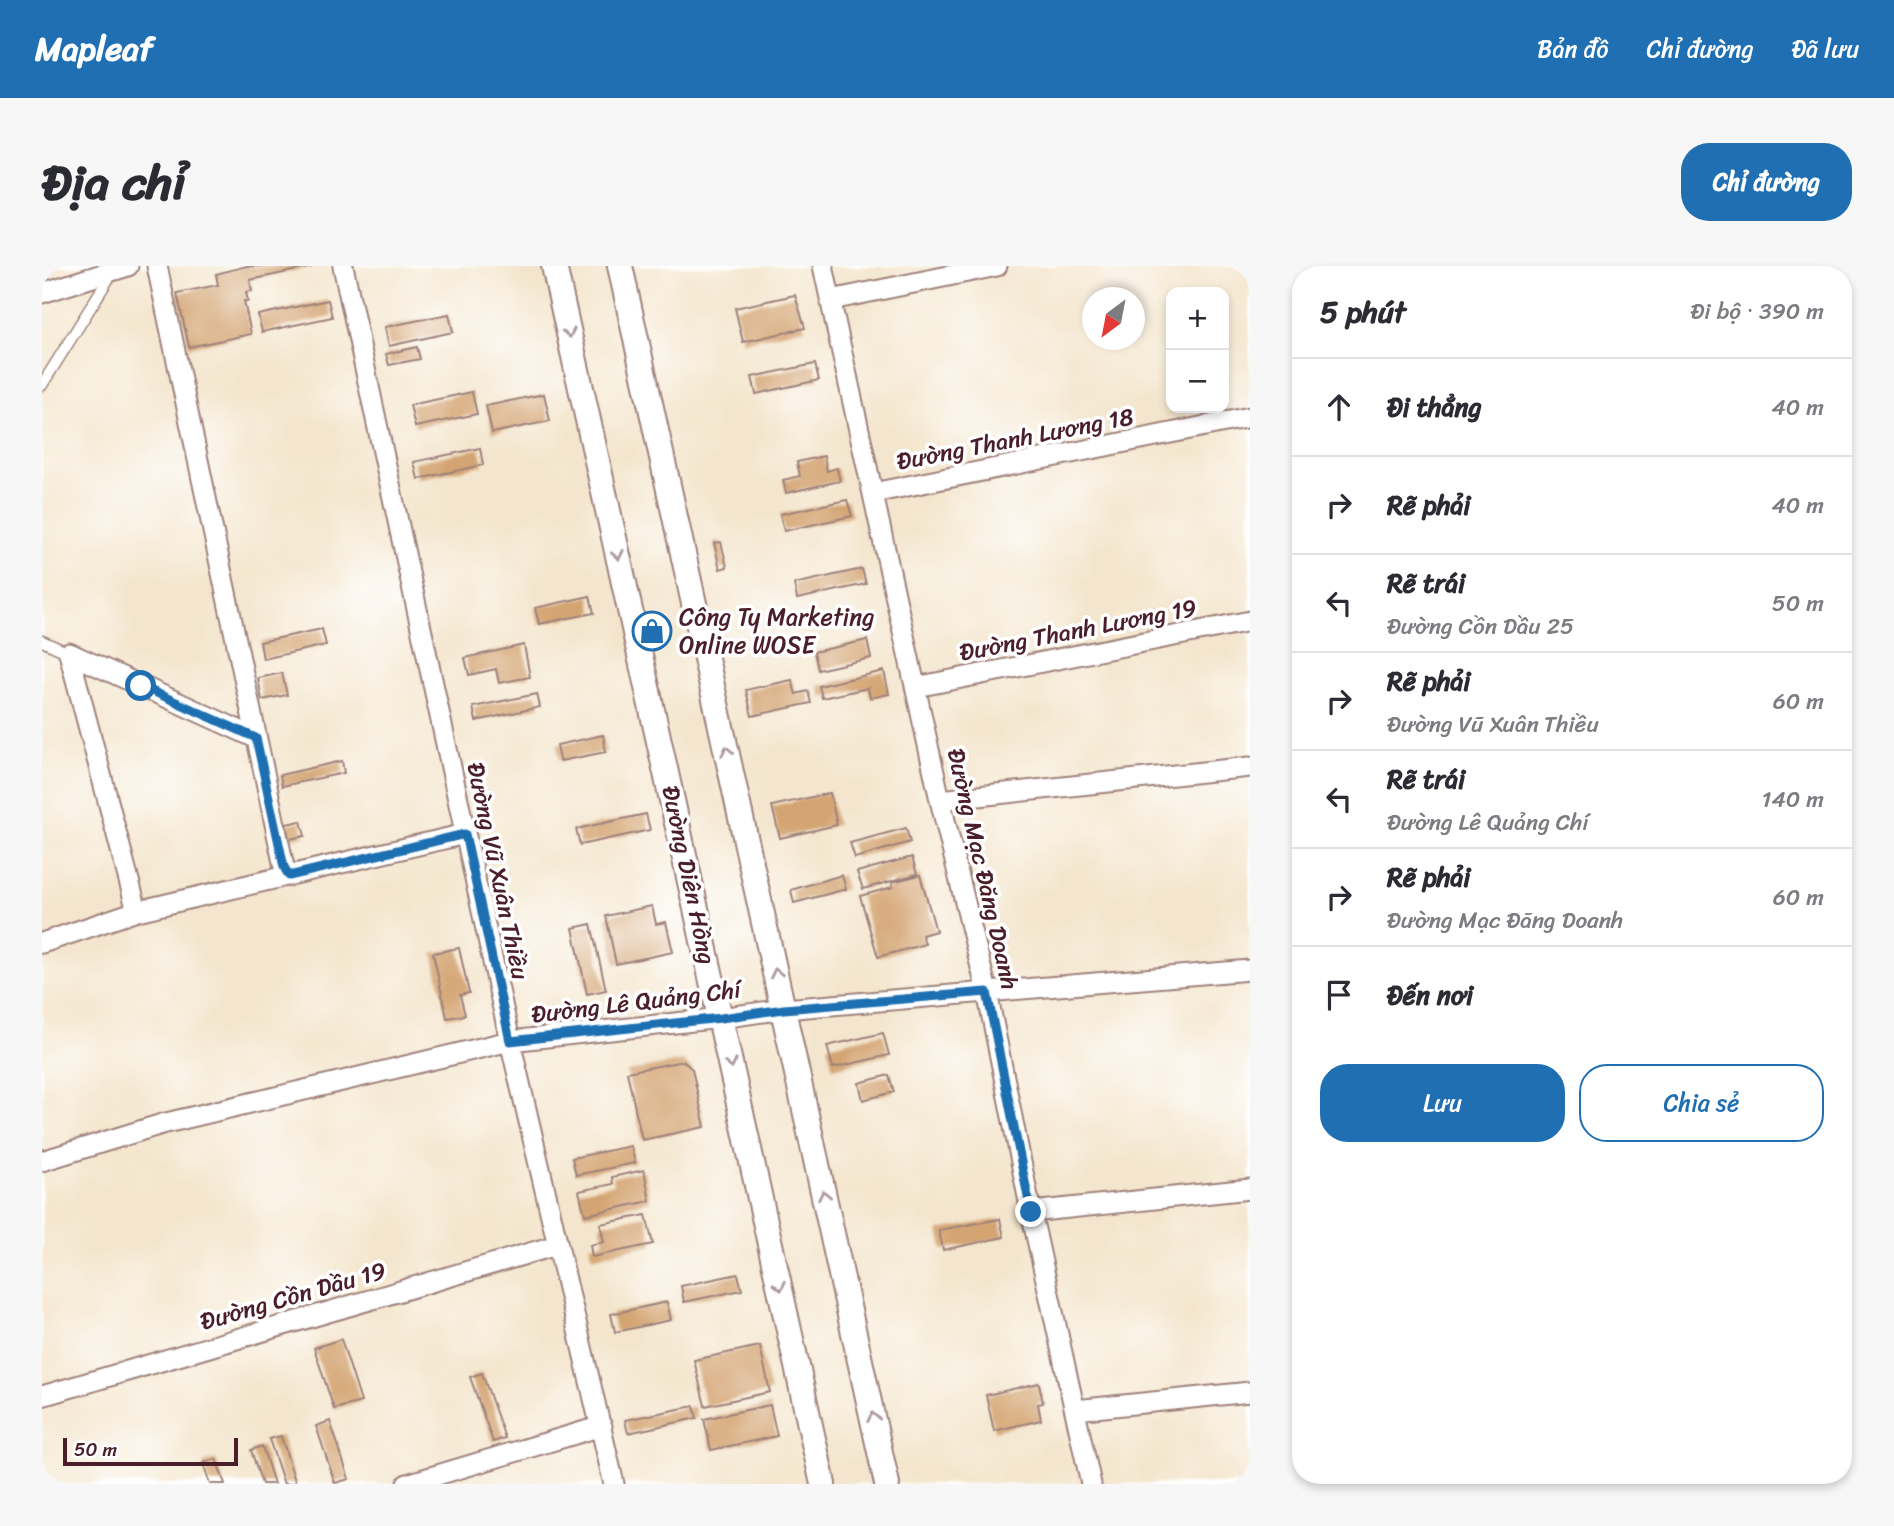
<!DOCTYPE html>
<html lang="vi">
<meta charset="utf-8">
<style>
body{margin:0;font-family:Sriracha,sans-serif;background:#f7f7f7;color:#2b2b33}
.controls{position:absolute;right:21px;top:21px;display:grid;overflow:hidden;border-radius:14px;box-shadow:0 4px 10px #0003}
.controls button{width:63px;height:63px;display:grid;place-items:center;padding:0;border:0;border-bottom:2px solid #e1e1e2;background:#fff;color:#2b2b33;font:35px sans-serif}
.compass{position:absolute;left:1040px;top:21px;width:63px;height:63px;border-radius:50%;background:#fff;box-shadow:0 4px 10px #0003;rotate:212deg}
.scale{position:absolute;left:21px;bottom:18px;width:175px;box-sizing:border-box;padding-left:7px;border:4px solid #4a1f2b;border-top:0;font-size:19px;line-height:24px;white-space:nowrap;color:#4a1f2b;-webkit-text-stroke:5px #fff;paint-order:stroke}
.stop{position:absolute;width:21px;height:21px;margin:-16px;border:5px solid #1f6fb2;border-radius:50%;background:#fff}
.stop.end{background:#1f6fb2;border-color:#fff;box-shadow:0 2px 7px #0008}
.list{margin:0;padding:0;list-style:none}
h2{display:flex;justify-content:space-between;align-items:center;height:91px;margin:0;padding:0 28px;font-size:30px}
h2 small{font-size:23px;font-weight:400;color:#7c7c81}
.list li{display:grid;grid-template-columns:46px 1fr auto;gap:21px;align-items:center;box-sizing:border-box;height:98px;padding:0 28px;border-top:2px solid #e1e1e2}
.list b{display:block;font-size:26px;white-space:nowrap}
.list p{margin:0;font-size:23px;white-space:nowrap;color:#7c7c81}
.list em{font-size:23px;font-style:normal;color:#7c7c81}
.actions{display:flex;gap:14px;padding:21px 28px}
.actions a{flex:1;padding:16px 0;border:2px solid #1f6fb2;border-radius:28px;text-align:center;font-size:24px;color:#1f6fb2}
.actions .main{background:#1f6fb2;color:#fff}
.icon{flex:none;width:38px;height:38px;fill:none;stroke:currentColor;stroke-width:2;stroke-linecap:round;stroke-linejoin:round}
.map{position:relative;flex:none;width:1208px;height:1218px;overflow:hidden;border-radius:28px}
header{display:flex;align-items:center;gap:42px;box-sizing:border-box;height:98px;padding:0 35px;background:#1f6fb2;color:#fff}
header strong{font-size:33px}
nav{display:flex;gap:38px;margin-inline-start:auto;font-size:24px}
.intro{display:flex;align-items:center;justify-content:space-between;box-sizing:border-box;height:168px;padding:0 42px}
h1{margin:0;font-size:49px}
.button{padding:18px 32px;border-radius:28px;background:#1f6fb2;color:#fff;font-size:24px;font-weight:700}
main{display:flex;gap:42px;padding:0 42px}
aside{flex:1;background:#fff;border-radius:28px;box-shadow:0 4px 10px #0003}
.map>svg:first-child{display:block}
</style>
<header>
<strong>Mapleaf</strong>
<nav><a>Bản đồ</a><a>Chỉ đường</a><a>Đã lưu</a></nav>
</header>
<div class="intro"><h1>Địa chỉ</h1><a class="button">Chỉ đường</a></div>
<main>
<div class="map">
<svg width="1208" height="1218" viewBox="0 0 1208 1218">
<rect width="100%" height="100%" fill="#fff"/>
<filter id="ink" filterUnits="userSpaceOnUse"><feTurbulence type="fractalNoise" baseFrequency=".0143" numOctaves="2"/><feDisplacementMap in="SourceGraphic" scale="14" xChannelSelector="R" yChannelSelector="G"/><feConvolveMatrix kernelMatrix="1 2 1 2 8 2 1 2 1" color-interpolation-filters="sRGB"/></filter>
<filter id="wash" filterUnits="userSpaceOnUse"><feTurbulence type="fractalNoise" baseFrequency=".00686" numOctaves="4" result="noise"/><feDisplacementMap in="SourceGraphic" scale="28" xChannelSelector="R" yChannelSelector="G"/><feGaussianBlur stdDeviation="1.57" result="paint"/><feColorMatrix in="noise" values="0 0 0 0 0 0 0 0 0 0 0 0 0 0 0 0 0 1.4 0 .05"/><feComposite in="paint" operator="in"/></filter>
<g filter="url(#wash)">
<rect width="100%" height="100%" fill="#f4e6ce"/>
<g id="blocks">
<path fill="#d4a472" d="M205,0L270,1L208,14L210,25L204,26L206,35H202L209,68L147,81L135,27L176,19L174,8Z
M753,29L763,62L701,76L693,42Z
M286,34L290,51L220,66L216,49Z
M407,48L411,66L347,80L343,61Z
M375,81L378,93L347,99L344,88Z
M773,98L777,114L714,128L710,111Z
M430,126L435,148L373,161L368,139Z
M502,128L508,155L450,167L444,140Z
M438,182L441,199L376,213L372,196Z
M782,190L785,205L795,202L798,215L744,227L741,214L758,210L755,196Z
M805,234L810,250L742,265L738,248Z
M679,276L685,301L678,303L672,277Z
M820,303L824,318L755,333L752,318Z
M548,330L552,347L497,358L493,342Z
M280,363L284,379L221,393L218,376Z
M825,374L829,392L776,404L772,386Z
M482,379L488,411L457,417L454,403L427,409L423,392Z
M842,405L847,428L828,432L826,422L780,432L777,420Z
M240,407L245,429L220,434L216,412Z
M750,414L754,428L766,425L769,437L710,450L704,424Z
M495,428L498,441L434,455L431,441Z
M561,469L564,486L518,495L515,479Z
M300,495L302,507L240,520L238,509Z
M788,527L795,559L738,572L730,540Z
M604,548L608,564L538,579L534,563Z
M259,555L263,570L247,573L244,558Z
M864,562L868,576L813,592L808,577Z
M870,591L875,608L821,623L815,606Z
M800,609L804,623L752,637L749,624Z
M878,609L894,665L880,669L883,678L836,691L818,630L851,621L850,616Z
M610,640L614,658L624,656L631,686L574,698L564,650Z
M549,658L564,724L545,728L531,662Z
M417,682L427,727L418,729L423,749L405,752L391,687Z
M841,767L847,789L791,802L785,780Z
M641,795L650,803L663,861L600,874L585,806Z
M847,809L852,826L821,834L817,817Z
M589,880L593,897L534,909L530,892Z
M602,904L608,935L543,949L537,925L571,918L570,911Z
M604,949L611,978L550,991L548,979L562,976L558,958Z
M958,953L962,971L901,984L897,964Z
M696,1008L700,1024L642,1036L639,1020Z
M625,1036L629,1054L573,1066L569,1048Z
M299,1073L319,1136L292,1143L272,1082Z
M718,1080L728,1126L663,1140L652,1094Z
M440,1107L463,1172L451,1176L428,1111Z
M997,1117L1001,1137L996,1138L999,1154L952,1165L944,1129Z
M728,1139L735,1170L669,1184L662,1153Z
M652,1140L655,1152L586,1167L583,1154Z
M288,1155L307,1213L293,1217L274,1160Z
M239,1170L254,1218H242L227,1173Z
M220,1180L232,1218H220L209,1184Z
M174,1193L183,1218H168L161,1197Z"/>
</g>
</g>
<g filter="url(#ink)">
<use href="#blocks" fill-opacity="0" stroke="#9f827c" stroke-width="2"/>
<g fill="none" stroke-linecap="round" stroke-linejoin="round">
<defs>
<path id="service" d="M0,119L70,7
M0,375L27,387"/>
<path id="minor" d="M115,0L242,601L247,610
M301,0L468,775L572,1218
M781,0L898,534L945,726L989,946L1049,1218
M0,27L86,0
M789,34L955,0
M831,227L1208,151
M874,421L1208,355
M898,534L1208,501
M95,645L27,387L214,472
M0,677L95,645L423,568
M0,895L120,858L468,775L679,752L742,743L1208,704
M989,946L1208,923
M0,1130L515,979
M1033,1144L1208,1126
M365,1218L560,1160"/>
<path id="tertiary" d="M512,0L781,1218
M578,0L845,1218"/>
</defs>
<use href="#service" stroke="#9f827c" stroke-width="13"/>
<use href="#minor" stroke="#9f827c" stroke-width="23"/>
<use href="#tertiary" stroke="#9f827c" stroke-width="28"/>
<use href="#service" stroke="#fff" stroke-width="10"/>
<use href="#minor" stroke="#fff" stroke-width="19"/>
<use href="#tertiary" stroke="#fff" stroke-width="24"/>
</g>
<defs><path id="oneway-chevron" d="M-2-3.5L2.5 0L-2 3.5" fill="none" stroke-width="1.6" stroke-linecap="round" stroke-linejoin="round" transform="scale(1.75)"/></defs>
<g stroke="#ae9aa0">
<use href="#oneway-chevron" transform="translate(527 67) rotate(78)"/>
<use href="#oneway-chevron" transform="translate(576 289) rotate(78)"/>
<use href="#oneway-chevron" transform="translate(685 485) rotate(-102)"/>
<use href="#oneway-chevron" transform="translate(734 707) rotate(-102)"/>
<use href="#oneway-chevron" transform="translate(689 798) rotate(78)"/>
<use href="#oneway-chevron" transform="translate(782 929) rotate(-102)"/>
<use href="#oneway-chevron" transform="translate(738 1020) rotate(78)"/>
<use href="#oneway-chevron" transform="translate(831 1151) rotate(-102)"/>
</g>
</g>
<g fill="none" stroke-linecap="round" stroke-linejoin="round" filter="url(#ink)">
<path stroke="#1f6fb2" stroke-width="9" d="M99,420L214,472L242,601L247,610L423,568L468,775L679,752L742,743L945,726L989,946"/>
</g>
<defs>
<symbol id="shop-ring" viewBox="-11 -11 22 22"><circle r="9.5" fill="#fff" stroke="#1f6fb2" stroke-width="1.5"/><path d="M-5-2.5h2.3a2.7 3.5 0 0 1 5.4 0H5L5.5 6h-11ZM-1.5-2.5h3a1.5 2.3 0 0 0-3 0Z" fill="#1f6fb2"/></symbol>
</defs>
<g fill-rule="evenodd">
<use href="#shop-ring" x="588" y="343" width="44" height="44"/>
</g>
<g text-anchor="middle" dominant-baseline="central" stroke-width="7" stroke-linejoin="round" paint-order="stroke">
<g font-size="24" fill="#4a1f2b" stroke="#fff">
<text transform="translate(973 173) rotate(-11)">Đường Thanh Lương 18</text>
<text transform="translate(1036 364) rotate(-11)">Đường Thanh Lương 19</text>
<text transform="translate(941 603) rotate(77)">Đường Mạc Đăng Doanh</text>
<text transform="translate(456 605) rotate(78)">Đường Vũ Xuân Thiều</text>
<text transform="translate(647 609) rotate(78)">Đường Diên Hồng</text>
<text transform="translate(594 736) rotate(-7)">Đường Lê Quảng Chí</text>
<text transform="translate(251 1030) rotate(-16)">Đường Cồn Dầu 19</text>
</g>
<g font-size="24" fill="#4a1f2b" stroke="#fff" text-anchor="start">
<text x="637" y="351">Công Ty Marketing<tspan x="637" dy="28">Online WOSE</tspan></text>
</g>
</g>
</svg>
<div class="controls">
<button>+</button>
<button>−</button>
</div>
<svg class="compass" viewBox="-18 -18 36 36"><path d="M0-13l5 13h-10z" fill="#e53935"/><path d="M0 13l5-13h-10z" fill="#7c7c81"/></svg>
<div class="scale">50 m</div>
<div class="stop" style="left:99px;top:420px"></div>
<div class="stop end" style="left:989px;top:946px"></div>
</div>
<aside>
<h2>5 phút<small>Đi bộ · 390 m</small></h2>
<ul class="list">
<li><svg class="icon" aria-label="ahead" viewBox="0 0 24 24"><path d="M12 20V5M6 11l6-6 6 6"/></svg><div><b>Đi thẳng</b></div><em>40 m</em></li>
<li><svg class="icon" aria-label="right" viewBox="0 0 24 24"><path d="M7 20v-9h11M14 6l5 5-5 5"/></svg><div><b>Rẽ phải</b></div><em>40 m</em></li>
<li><svg class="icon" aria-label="left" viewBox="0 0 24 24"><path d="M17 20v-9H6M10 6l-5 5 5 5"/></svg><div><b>Rẽ trái</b><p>Đường Cồn Dầu 25</p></div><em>50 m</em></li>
<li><svg class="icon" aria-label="right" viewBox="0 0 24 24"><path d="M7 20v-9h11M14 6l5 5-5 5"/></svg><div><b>Rẽ phải</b><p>Đường Vũ Xuân Thiều</p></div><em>60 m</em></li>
<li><svg class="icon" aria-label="left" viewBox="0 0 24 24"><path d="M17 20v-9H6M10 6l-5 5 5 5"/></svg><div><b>Rẽ trái</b><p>Đường Lê Quảng Chí</p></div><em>140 m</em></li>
<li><svg class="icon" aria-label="right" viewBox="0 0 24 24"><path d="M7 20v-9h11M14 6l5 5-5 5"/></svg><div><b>Rẽ phải</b><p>Đường Mạc Đăng Doanh</p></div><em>60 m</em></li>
<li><svg class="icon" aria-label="arrive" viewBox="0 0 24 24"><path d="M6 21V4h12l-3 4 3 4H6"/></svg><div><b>Đến nơi</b></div></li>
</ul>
<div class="actions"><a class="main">Lưu</a><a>Chia sẻ</a></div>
</aside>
</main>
